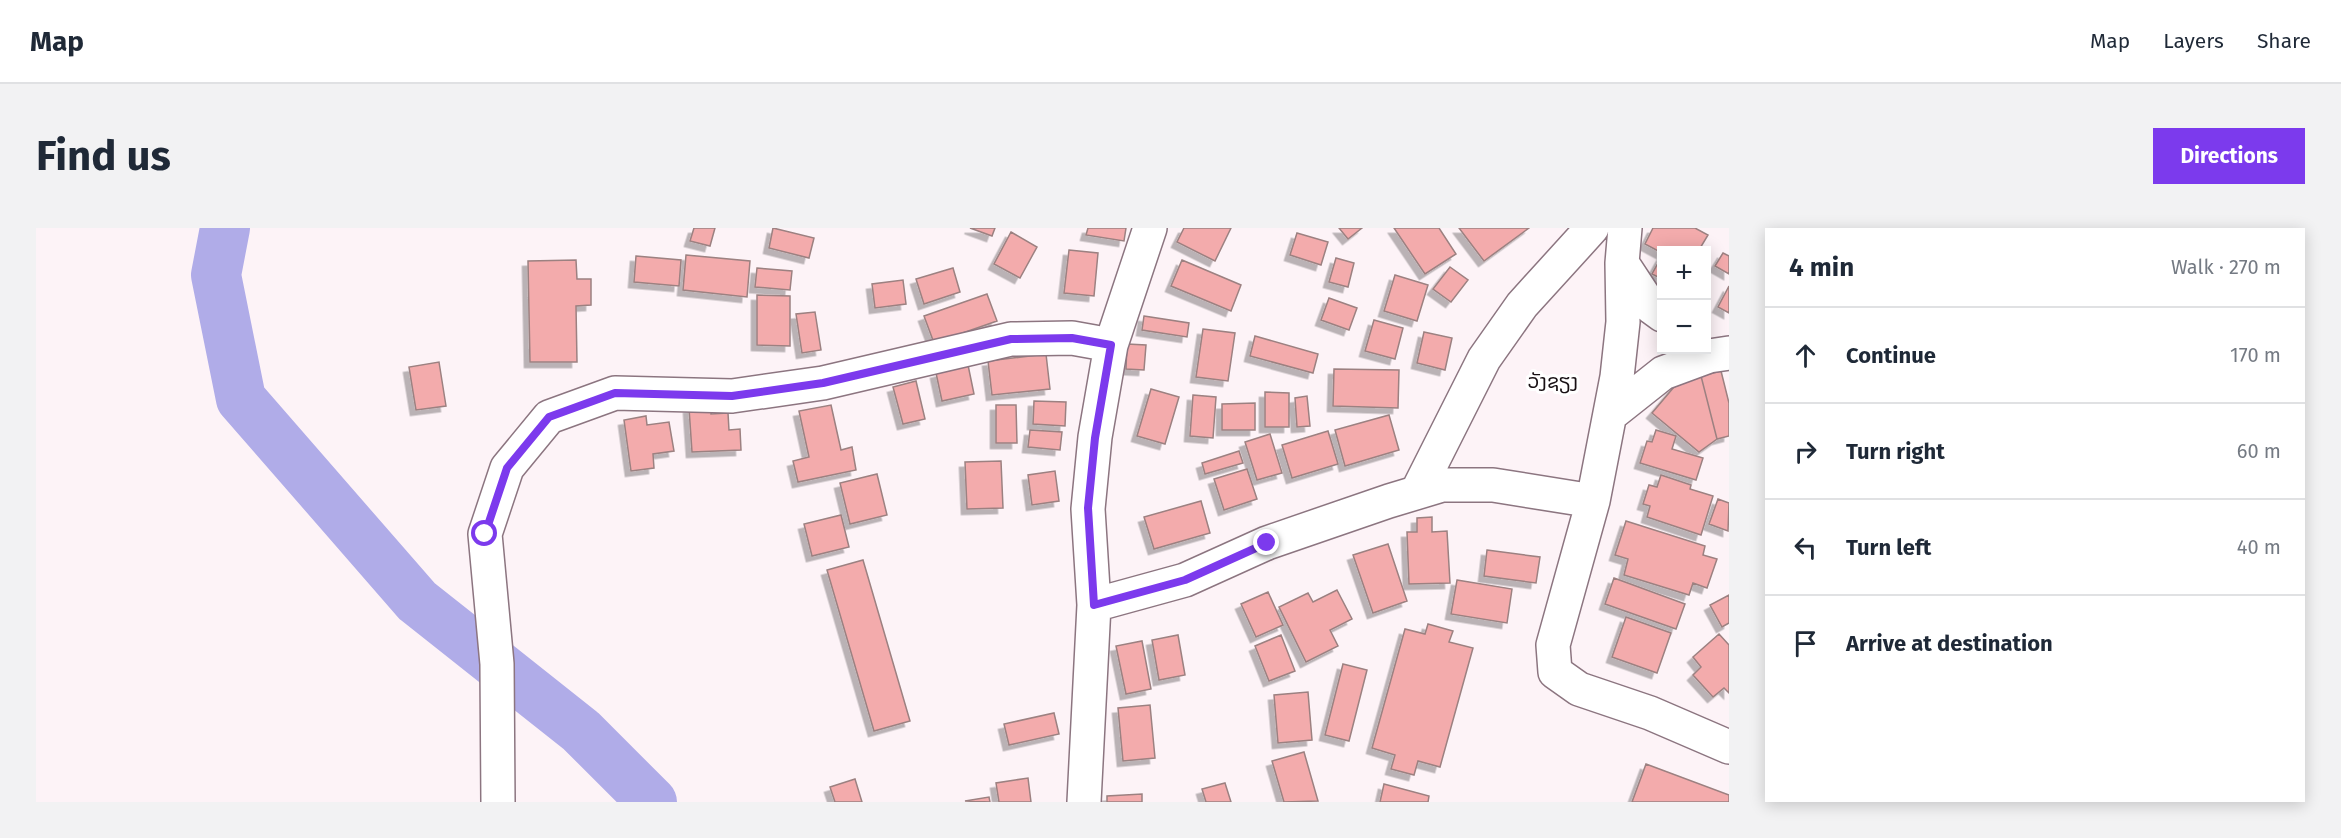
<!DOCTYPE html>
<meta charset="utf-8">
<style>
body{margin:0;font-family:"Fira Sans","Noto Sans Lao",sans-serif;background:#f2f2f3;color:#1f2937}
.controls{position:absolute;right:18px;top:18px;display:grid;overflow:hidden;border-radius:0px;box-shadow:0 3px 15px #0003}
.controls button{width:54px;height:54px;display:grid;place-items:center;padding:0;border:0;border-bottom:2px solid #e0e1e3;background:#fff;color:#1f2937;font:30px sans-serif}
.stop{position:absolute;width:18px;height:18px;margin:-14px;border:4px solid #7c3aed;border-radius:50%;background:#fff}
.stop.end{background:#7c3aed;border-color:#fff;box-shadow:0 2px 6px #0008}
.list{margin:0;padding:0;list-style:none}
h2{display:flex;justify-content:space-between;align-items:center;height:78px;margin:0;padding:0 24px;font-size:26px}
h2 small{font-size:20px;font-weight:400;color:#747a83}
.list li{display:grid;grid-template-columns:39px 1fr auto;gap:18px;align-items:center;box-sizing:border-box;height:96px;padding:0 24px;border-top:2px solid #e0e1e3}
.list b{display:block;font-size:22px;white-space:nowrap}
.list em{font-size:20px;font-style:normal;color:#747a83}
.icon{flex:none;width:33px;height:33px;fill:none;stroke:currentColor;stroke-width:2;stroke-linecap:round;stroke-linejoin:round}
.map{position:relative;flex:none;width:1693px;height:574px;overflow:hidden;border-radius:0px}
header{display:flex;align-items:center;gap:36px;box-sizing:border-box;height:84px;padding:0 30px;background:#fff;border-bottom:2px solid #e0e1e3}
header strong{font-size:28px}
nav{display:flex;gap:33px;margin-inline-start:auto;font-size:21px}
.intro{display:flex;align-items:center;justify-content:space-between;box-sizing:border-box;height:144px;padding:0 36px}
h1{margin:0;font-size:42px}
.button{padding:15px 27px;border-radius:0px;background:#7c3aed;color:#fff;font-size:21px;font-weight:700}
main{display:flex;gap:36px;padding:0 36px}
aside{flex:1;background:#fff;border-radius:0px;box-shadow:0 3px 15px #0003}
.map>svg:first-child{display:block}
</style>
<header>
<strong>Map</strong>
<nav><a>Map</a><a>Layers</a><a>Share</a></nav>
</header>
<div class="intro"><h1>Find us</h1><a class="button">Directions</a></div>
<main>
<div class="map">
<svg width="1693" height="574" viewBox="0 0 1693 574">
<defs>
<filter id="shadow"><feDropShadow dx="-5.5" dy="5.5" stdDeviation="0" flood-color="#0004"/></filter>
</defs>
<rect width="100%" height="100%" fill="#fdf3f7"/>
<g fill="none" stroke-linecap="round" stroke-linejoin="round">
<path stroke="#b0ace8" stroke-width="50" d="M189,0L180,47L205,171L381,373L545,503L616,574"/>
</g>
<path fill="#f3abac" stroke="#9c8181" stroke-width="1.5" filter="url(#shadow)" d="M658,0H679L674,18L654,13Z
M737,0L778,10L773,30L733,20Z
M934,0H959L956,8Z
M1052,0H1090L1088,13L1050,7Z
M1148,0H1195L1179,33L1141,14Z
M1303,0H1326L1312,11Z
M1358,0H1403L1420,26L1389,46Z
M1423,0H1493L1448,33Z
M1617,0H1659L1672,7L1663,22H1626V25L1609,16Z
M975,4L1001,19L984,50L958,36Z
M1261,5L1292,14L1285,37L1254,27Z
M1033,22L1062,25L1058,68L1028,65Z
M1687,25L1693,28V46L1679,38Z
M650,27L714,33L711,69L647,62Z
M600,28L645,32L643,58L598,54Z
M1626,28V51L1616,46Z
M1300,30L1318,35L1312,59L1293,54Z
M540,32L541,51H555V77L540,78L541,134H494L492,33Z
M1146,32L1205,57L1195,83L1135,58Z
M1414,39L1432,52L1415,74L1397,61Z
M721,40L756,43L754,62L719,59Z
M917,40L924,64L888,76L880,51Z
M1359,47L1392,57L1381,93L1348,83Z
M867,52L870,76L839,80L836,56Z
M1693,58V85L1682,79Z
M951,66L961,93L898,115L888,88Z
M721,67L754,68V118L721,117Z
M1293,70L1321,80L1313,102L1285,92Z
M779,84L785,122L766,125L760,86Z
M1108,88L1153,95L1151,109L1106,102Z
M1338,92L1367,100L1359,131L1329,123Z
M1167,101L1199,105L1192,153L1160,149Z
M1388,104L1416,110L1409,142L1381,135Z
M1219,108L1282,126L1277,145L1214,128Z
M1091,116L1110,117L1108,142L1090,141Z
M1010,126L1014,161L956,167L952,133Z
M403,134L410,178L380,182L373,139Z
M932,137L938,166L906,173L900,145Z
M1298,141L1363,142L1362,180L1297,178Z
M1685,143L1693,175V208L1681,211L1665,148Z
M1665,148L1681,211L1663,224L1616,185L1638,159Z
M880,153L889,191L867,196L857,159Z
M1115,161L1143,169L1129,216L1101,208Z
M1229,164L1253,165V199H1229Z
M1157,167L1180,169L1177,210L1154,208Z
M1271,168L1274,198L1261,199L1259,170Z
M998,173L1030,174L1029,198L997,196Z
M1219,175V202H1186V176Z
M795,177L805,222L816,219L820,242L762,254L757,233L773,229L763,183Z
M960,177H980L981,215H960Z
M675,179V186L692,185L693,202L704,201L705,222L656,224L653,180Z
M1353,187L1363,222L1309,238L1299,202Z
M610,188L611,197L633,194L638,223L617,226L618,240L595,243L588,192Z
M994,202L1026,204L1024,222L992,219Z
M1620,202L1640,208L1636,221L1667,230L1660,252L1604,235L1611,213L1616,214Z
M1292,203L1302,236L1256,250L1246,217Z
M1234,206L1246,245L1221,252L1209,214Z
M1203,223L1207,235L1169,246L1166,235Z
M965,233L967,280L931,281L929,234Z
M1211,241L1221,271L1188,282L1178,251Z
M1019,243L1023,273L996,277L992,247Z
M841,246L851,287L814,296L804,255Z
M1625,247L1655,257L1654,261L1677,268L1665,307L1611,289L1614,278L1607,276L1613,257L1621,259Z
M1682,271L1693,275L1692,303L1673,296Z
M1165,273L1174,305L1118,321L1108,289Z
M805,287L813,319L776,328L768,296Z
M1396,289V304L1411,303L1414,355L1373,356L1371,304H1381V290Z
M1590,293L1669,318L1667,327L1681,331L1671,360L1657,355L1653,367L1588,347L1592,331L1579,327Z
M1352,316L1371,373L1337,385L1317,327Z
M1451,322L1504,329L1500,355L1448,348Z
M827,332L874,493L838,503L791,342Z
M1578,350L1649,376L1640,401L1569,376Z
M1421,352L1476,361L1471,395L1415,386Z
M1301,362L1316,391L1294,402L1302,418L1270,434L1243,379L1272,365L1277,374Z
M1232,364L1247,397L1220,409L1205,376Z
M1693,367V395L1686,399L1674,377Z
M1590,389L1635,405L1621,445L1576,429Z
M1392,396L1417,403L1413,414L1437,420L1404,539L1382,533L1378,547L1355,541L1359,527L1336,520L1369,401L1389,406Z
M1683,406L1693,417V465L1688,460L1677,469L1657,447L1665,439L1657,429Z
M1142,407L1149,447L1123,452L1116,412Z
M1245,407L1259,443L1233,453L1219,418Z
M1106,413L1115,461L1090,466L1080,418Z
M1307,436L1331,442L1313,513L1289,507Z
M1272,464L1276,512L1242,515L1238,467Z
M1114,477L1119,530L1087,533L1082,480Z
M1018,485L1023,506L973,517L968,496Z
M1268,524L1282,573L1248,574L1236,533Z
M1610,536L1693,567V574H1596Z
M992,550L995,574H963L960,555Z
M819,551L826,574H799L794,559Z
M1189,555L1195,574H1170L1166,561Z
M1348,556L1393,568L1392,574H1344Z
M1106,566V574H1071V568Z
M953,569L954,574L929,573Z"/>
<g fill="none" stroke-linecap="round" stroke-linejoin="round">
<defs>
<path id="minor" d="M1589,0L1586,35L1587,94L1581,149L1557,273L1517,417L1519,444L1543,461L1614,485L1693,519
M1586,35L1615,79L1626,87
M1574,187L1627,145L1673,128L1693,125
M1381,264L1448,131L1486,77L1556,0
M1058,377L1149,352L1231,315L1353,273L1406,257H1457L1557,273
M462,574L461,436L449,306L471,240L513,189L579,165L696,168L787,155L975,111L1036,110L1075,117
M1048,574L1058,377L1052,281L1059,209L1075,117L1114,0"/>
</defs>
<use href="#minor" stroke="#8c7580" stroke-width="36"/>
<use href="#minor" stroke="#fff" stroke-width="33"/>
</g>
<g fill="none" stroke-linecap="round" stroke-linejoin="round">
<path stroke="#7c3aed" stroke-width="8" d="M449,306L471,240L513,189L579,165L696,168L787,155L975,111L1036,110L1075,117L1059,210L1052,280L1058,377L1149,352L1231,315"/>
</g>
<g text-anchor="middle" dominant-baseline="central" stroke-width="6" stroke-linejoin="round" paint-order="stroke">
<g font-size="20" fill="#170f13" stroke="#fff">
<text x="1517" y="153">ວັງຊຽງ</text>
</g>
</g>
</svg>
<div class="controls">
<button>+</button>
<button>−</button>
</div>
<div class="stop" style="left:449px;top:306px"></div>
<div class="stop end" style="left:1231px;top:315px"></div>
</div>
<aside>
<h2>4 min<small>Walk · 270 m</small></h2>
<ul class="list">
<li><svg class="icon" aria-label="ahead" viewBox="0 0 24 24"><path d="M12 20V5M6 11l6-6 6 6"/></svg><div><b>Continue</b></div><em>170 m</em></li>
<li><svg class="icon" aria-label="right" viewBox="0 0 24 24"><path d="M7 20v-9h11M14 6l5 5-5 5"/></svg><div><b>Turn right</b></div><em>60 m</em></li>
<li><svg class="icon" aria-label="left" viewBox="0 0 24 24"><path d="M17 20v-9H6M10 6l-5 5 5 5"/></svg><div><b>Turn left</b></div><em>40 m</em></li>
<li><svg class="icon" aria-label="arrive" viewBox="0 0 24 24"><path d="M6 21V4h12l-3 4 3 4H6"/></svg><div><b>Arrive at destination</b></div></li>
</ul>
</aside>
</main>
